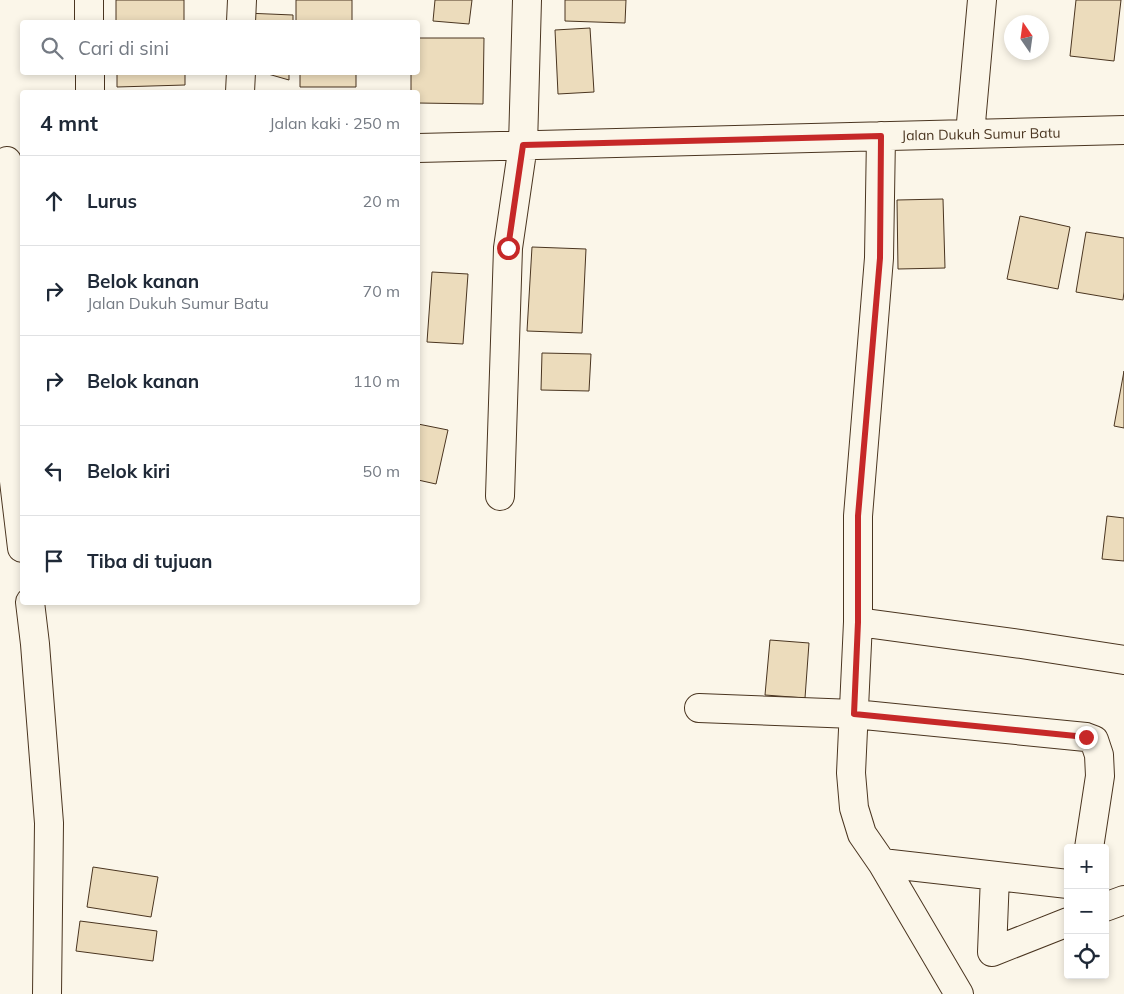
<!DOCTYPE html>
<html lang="id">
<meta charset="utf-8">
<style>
body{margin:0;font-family:Mulish,sans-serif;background:#f6f6f7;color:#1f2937}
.controls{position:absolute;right:15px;bottom:15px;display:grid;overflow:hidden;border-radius:5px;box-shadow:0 2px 8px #0003}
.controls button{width:45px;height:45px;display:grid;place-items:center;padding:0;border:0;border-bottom:1px solid #e0e1e3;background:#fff;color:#1f2937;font:25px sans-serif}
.compass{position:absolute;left:1004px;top:15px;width:45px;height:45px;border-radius:50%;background:#fff;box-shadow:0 2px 8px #0003;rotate:347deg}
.stop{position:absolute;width:15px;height:15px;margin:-11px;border:4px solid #c62828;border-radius:50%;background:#fff}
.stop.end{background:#c62828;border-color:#fff;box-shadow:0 1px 5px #0008}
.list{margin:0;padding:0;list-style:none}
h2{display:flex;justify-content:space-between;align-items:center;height:65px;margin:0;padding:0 20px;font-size:21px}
h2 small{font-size:16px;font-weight:400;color:#747a83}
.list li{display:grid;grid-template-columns:32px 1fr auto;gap:15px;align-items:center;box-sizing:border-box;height:90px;padding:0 20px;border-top:1px solid #e0e1e3}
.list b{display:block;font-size:19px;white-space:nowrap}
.list p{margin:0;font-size:16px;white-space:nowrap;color:#747a83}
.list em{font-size:16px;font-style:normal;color:#747a83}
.icon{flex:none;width:28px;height:28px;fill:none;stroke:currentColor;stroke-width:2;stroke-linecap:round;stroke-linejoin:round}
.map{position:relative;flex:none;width:1124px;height:994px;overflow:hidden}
.search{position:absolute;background:#fff;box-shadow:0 2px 8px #0003;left:20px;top:20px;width:400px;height:55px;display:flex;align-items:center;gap:12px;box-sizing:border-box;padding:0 18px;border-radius:5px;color:#747a83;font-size:19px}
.panel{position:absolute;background:#fff;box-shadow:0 2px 8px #0003;left:20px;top:90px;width:400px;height:515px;border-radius:5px}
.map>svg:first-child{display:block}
</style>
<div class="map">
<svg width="1124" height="994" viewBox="0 0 1124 994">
<rect width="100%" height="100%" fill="#fbf6e9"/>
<path fill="#ecdcbc" stroke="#4a3520" d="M116,0H184V22H116Z
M296,0H352V22H296Z
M435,0H472L469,24L433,21Z
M565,0H626L625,23L565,21Z
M1076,0H1121L1114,61L1070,56Z
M245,13L293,15V22H246Z
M590,28L594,92L558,94L555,30Z
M418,38H484L483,104L418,103V92H411V72H418Z
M117,72H185V85L117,87Z
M261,72H289V80Z
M300,72H356V87H300Z
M943,199L945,268L898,269L897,200Z
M1020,216L1070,227L1058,289L1007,279Z
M1086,232L1124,238V292L1123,300L1076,292Z
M532,247L586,249L582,333L527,331Z
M432,272L468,274L463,344L427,342Z
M542,353L591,354L589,391L541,390Z
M1124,371V428L1114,426Z
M418,424L448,430L436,484L418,480Z
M1107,516L1124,518V561L1102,559Z
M770,640L809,643L805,698L765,695Z
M93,867L158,877L151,917L87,907Z
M80,921L157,931L153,961L76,951Z"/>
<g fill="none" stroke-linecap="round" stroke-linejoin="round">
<defs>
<path id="street" d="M89,0V22
M241,22L242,0
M90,72V92
M240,92L241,72
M970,134L982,0
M881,136L879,258L858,516V622L851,773L854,808L862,834L882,863L959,994
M418,148L1124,130
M7,161L14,481L22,548
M500,496L508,248L523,145L527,0
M30,602L35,644L49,823L47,994
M858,622L1021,644L1124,660
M699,708L854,714L1086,737L1094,740L1099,755L1100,776L1089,848
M882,863L1068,884
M995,876L992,952L1068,922
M1105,907L1124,900"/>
</defs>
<use href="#street" stroke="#4a3520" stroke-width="30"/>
<use href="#street" stroke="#fbf6e9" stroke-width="28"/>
</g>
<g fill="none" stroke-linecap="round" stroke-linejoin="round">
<path stroke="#c62828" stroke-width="6" d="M508,248L523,145L881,136L880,258L858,516V622L854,714L1086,737"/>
</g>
<g text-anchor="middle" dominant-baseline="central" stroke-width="4" stroke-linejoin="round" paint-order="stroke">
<g font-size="14" fill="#4a3520" stroke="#fbf6e9">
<text transform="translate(981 134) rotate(-1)">Jalan Dukuh Sumur Batu</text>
</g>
</g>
</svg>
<div class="controls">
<button>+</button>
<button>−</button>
<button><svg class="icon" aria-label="locate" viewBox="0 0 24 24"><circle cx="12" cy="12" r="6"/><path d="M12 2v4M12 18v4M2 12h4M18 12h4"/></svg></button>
</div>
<svg class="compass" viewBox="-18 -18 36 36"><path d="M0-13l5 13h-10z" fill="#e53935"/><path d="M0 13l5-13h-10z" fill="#747a83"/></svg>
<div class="stop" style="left:508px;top:248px"></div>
<div class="stop end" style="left:1086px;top:737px"></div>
<div class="search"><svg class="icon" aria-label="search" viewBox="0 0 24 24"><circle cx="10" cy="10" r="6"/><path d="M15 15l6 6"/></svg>Cari di sini</div>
<section class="panel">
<h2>4 mnt<small>Jalan kaki · 250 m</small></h2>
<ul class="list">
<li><svg class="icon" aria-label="ahead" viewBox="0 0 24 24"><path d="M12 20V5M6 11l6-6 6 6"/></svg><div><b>Lurus</b></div><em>20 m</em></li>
<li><svg class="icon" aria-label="right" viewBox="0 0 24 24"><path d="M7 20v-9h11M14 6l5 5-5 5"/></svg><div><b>Belok kanan</b><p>Jalan Dukuh Sumur Batu</p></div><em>70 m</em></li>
<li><svg class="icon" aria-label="right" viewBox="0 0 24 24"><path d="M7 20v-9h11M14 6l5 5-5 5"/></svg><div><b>Belok kanan</b></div><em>110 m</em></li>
<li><svg class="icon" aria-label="left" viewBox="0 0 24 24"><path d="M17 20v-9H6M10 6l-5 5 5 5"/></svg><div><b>Belok kiri</b></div><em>50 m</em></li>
<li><svg class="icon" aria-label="arrive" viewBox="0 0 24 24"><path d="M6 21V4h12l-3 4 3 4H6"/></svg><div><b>Tiba di tujuan</b></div></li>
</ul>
</section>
</div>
